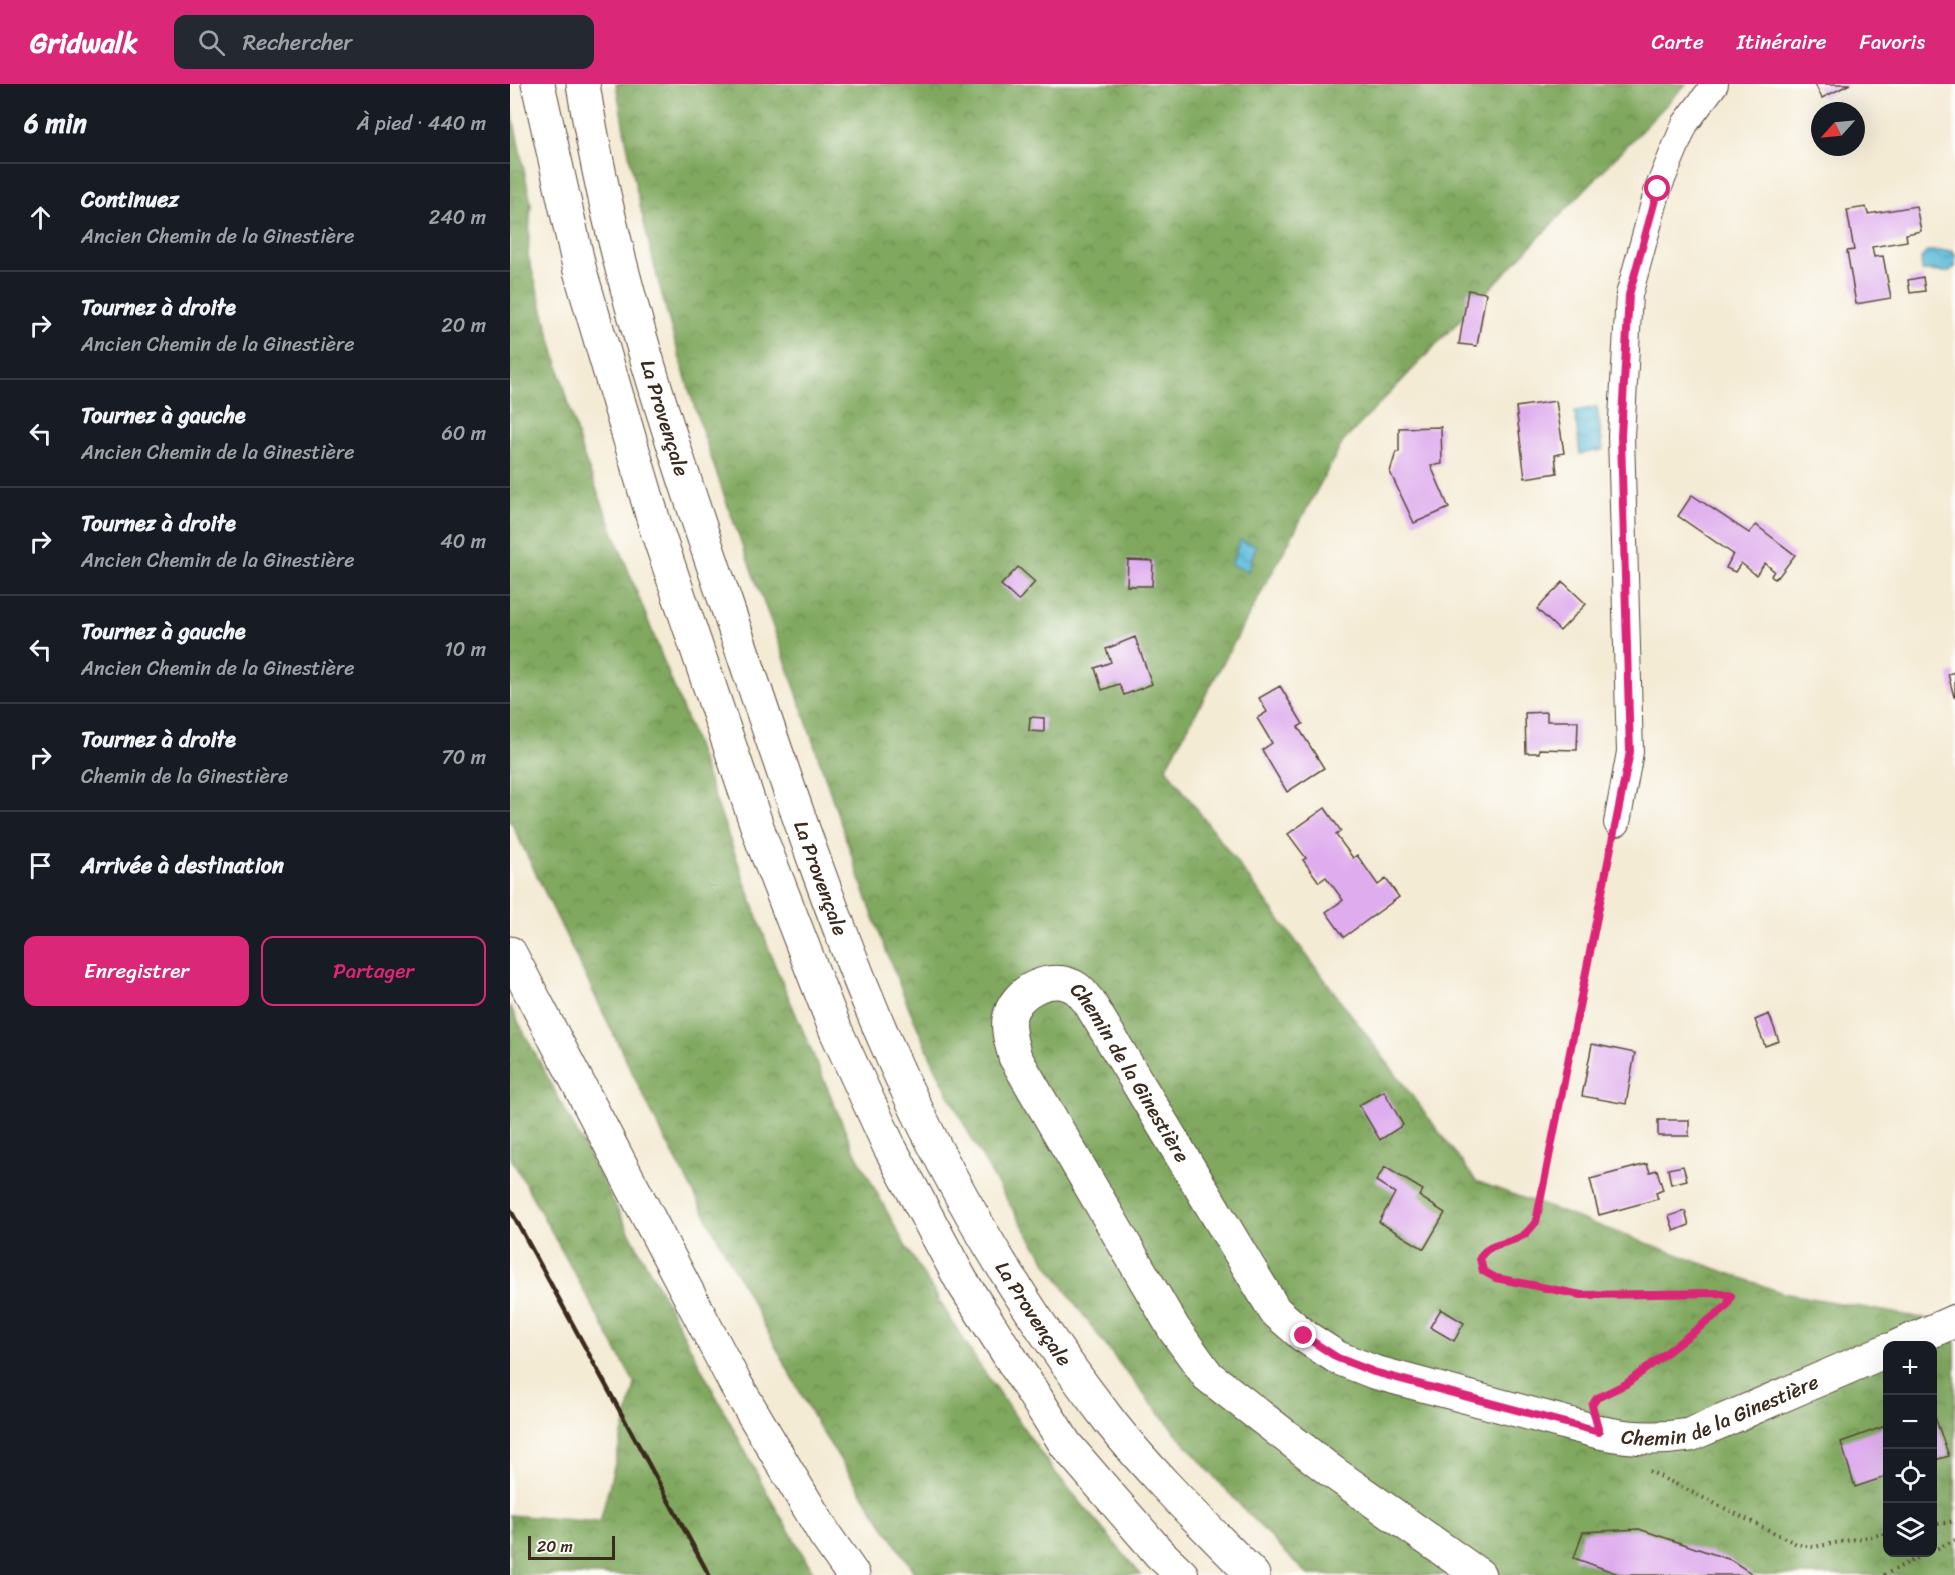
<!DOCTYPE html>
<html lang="fr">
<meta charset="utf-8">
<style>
body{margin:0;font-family:Sriracha,sans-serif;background:#242831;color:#f1f3f6}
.controls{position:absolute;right:18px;bottom:18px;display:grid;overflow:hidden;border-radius:12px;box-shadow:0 6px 24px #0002}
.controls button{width:54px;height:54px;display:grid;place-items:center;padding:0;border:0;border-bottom:2px solid #363941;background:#171b24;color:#f1f3f6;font:30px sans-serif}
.compass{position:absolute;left:1301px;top:18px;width:54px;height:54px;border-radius:50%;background:#171b24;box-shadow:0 6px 24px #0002;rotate:243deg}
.scale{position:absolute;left:18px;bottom:15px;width:87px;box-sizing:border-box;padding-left:6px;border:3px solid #3b2a1e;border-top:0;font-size:16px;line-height:21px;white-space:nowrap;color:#3b2a1e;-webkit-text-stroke:4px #fdfcf7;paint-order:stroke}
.stop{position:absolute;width:18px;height:18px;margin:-14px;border:4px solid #db2777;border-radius:50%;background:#fff}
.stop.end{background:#db2777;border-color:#fff;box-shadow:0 2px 6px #0008}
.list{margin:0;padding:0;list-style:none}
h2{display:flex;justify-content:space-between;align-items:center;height:78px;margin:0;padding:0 24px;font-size:26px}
h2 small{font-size:20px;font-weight:400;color:#9ea1a6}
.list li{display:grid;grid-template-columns:39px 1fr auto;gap:18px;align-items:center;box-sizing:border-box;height:108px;padding:0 24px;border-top:2px solid #363941}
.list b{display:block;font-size:22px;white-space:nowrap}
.list p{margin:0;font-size:20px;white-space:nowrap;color:#9ea1a6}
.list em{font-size:20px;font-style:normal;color:#9ea1a6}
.actions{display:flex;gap:12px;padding:18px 24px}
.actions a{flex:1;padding:14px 0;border:2px solid #db2777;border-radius:12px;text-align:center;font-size:21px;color:#db2777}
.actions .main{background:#db2777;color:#fff}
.icon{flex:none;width:33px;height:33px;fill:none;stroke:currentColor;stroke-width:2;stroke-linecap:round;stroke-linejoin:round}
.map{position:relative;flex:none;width:1445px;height:1491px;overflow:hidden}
header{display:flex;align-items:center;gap:36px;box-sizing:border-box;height:84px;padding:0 30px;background:#db2777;color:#fff}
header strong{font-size:28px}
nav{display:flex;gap:33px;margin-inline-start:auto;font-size:21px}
.search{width:420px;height:54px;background:#242831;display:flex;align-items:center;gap:15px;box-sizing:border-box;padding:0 21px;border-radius:12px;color:#9ea1a6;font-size:22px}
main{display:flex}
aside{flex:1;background:#171b24}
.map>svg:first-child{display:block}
</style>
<header>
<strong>Gridwalk</strong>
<div class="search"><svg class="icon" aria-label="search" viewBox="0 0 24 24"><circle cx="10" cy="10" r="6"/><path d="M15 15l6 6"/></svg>Rechercher</div>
<nav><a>Carte</a><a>Itinéraire</a><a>Favoris</a></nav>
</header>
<main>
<aside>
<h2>6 min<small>À pied · 440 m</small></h2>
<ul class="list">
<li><svg class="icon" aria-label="ahead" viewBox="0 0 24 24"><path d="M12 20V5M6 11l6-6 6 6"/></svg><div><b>Continuez</b><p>Ancien Chemin de la Ginestière</p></div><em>240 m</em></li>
<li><svg class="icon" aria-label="right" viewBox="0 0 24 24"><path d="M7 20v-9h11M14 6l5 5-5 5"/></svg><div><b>Tournez à droite</b><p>Ancien Chemin de la Ginestière</p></div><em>20 m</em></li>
<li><svg class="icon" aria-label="left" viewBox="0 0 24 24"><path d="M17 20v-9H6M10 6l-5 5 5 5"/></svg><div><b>Tournez à gauche</b><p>Ancien Chemin de la Ginestière</p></div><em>60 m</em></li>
<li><svg class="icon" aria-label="right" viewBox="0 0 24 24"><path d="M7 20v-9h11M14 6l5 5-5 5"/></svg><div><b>Tournez à droite</b><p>Ancien Chemin de la Ginestière</p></div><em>40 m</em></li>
<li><svg class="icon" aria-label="left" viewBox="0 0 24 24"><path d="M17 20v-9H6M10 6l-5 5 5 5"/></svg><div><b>Tournez à gauche</b><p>Ancien Chemin de la Ginestière</p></div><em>10 m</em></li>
<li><svg class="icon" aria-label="right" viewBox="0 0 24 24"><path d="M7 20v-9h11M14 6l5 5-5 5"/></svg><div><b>Tournez à droite</b><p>Chemin de la Ginestière</p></div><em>70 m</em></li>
<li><svg class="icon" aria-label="arrive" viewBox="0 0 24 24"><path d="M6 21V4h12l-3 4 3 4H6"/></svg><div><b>Arrivée à destination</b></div></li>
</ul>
<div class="actions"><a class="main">Enregistrer</a><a>Partager</a></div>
</aside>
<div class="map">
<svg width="1445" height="1491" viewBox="0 0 1445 1491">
<defs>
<pattern id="forest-crowns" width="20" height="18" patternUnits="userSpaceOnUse" patternTransform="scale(1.5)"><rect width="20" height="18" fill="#80a85f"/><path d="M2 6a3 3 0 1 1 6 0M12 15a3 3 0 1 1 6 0" fill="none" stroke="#6a894e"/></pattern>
<pattern id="water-waves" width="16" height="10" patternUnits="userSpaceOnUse" patternTransform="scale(1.5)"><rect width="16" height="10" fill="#5cbbda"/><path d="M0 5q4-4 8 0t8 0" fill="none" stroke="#4d98b0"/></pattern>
</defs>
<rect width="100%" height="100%" fill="#fdfcf7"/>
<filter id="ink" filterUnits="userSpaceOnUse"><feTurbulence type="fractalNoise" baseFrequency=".0167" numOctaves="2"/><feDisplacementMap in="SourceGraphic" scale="12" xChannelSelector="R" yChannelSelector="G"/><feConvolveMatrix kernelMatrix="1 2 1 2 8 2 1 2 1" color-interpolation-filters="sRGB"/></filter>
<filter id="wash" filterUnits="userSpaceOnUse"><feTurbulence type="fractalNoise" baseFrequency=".008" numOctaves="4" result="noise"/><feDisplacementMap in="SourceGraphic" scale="24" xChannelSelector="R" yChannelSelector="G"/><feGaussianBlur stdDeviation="1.35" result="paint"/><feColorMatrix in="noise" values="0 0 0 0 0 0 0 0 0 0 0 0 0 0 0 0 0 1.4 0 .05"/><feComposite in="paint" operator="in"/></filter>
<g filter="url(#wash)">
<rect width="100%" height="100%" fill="#f4ebd5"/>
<path fill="url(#forest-crowns)" stroke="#5e693e" stroke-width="1.5" fill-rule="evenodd" d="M106,0H1176L833,358L656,684L966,1097L1273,1209L1445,1240V1491H798C642,1337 503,1157 413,956C357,831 319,699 273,570C253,515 231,461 212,405C166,274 129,137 106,0ZM1378,1262H1422V1468H1378Z
M0,19L21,119L18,172L72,368L178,639L264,879L342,1062L396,1163L468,1279L540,1382L631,1491H406L307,1340L148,1042L0,736Z
M0,922L261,1416L305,1491H0V1431L90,1438L125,1300L0,1072Z"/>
<path fill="url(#water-waves)" stroke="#4c727c" stroke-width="1.5" d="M1418,167H1442L1445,171V183L1439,188L1412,187L1411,174Z
M1087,323L1093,366L1070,370L1065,327Z
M730,456L746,461L738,487L721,481Z"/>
<g id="blocks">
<path fill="#dfadee" d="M1305,0H1340L1312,14Z
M1406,122L1411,147L1396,150L1397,157L1362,163L1364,173L1373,172L1381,214L1346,220L1337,167L1344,166L1337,126L1356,123L1358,130Z
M1413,193L1415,207L1400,209L1398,196Z
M958,206L976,209L967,262L949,260Z
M1046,317L1054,369L1045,371L1047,389L1015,394L1006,323Z
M931,343L932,380L921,382L939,424L904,439L880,388L886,368H889V344Z
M1182,411L1239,449L1246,441L1285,471L1269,492L1264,495L1261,492L1264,487L1255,479L1246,491L1231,479L1225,488L1216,484L1223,470L1168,432Z
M618,476L643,477L642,502H617Z
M508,483L525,498L508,517L491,501Z
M1053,498L1076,520L1050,547L1027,525Z
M625,553L642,600L614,611L609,600L592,606L585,584L601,578L596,565Z
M1445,588V613H1444L1438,590Z
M770,602L793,640L788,643L814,684L777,708L752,666L762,659L747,634L757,628L749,614Z
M1037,628V637H1068L1067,666L1029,665V669H1016L1015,629Z
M520,633L534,634V648L519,647Z
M815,724L831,747L826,751L843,774L847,771L868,801L876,795L889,813L834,853L816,828L833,816L816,793L809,798L793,776L796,774L778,750Z
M1259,930L1269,957L1255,962L1245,936Z
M1082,960L1125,969L1116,1020L1072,1012Z
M874,1007L893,1041L870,1056L849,1021Z
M1148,1036H1179V1052H1148Z
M1137,1080L1140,1088L1147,1086L1153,1106L1146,1109L1148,1115L1089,1131L1080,1095Z
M1173,1082L1177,1096L1161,1100L1158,1085Z
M875,1083L913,1106L909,1112L935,1129L914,1165L869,1138L885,1109L866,1097Z
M1175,1127L1179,1141L1164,1147L1159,1132Z
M931,1225L954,1239L944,1257L920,1243Z
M1422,1325L1439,1372L1422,1377Z
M1378,1341V1392L1345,1403L1331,1358Z
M1129,1445L1221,1476L1244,1491H1111L1064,1474L1073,1448Z"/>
</g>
</g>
<g filter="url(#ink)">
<use href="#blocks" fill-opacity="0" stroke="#574739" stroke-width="1.5"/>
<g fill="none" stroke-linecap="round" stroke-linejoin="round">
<defs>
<path id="minor" d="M1107,739L1120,668L1111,352L1119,211L1148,105L1175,40L1205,0"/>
<path id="tertiary" d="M0,869L225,1299L315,1451L343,1491"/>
<g id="secondary">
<path d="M1388,1262L1445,1237"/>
<path id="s1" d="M969,1491L821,1387L698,1292L664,1245L505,973C502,961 497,947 499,935C504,907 542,888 566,904C571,907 575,914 579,918L765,1227L794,1252L828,1274L864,1288L1089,1348C1120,1355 1148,1356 1180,1351L1378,1266"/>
</g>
<g id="motorway">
<path d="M28,0L70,187L145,441L252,757L326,947L379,1062L451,1196L556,1361L649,1469L672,1491"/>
<path id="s2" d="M73,0C102,184 162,362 222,537C272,684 320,833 383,975C440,1103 515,1228 601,1339C644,1393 695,1442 743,1491"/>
</g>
</defs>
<use href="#minor" stroke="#574739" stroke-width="28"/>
<use href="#tertiary" stroke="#574739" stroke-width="35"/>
<use href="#secondary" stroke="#574739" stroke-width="35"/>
<use href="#motorway" stroke="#574739" stroke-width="35"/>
<path stroke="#574739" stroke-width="4" stroke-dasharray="1.5 4.5" stroke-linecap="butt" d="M1086,1315L1116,1300L1217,1222L1221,1212L1211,1209L1071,1211L986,1194L973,1187L970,1174L973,1167L1014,1151L1026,1138L1102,763
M1139,1387L1289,1461L1304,1463L1378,1449
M1422,1441L1445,1437
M1422,1467L1445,1456
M1374,1491L1419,1468"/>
<use href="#minor" stroke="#fff" stroke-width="26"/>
<use href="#tertiary" stroke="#fff" stroke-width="33"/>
<use href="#secondary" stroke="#fff" stroke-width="33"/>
<use href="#motorway" stroke="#fff" stroke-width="33"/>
<path stroke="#3b2a1e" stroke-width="4.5" d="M0,1125L199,1491"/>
</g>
</g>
<g fill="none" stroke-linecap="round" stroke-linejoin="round" filter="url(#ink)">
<path stroke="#db2777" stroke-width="8" d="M794,1252L828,1274L864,1288L1089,1348L1082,1321L1087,1314L1116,1300L1217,1222L1221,1212L1211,1209L1071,1211L986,1194L973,1187L970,1174C978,1158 998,1161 1012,1152C1018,1149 1022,1142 1026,1138L1120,668L1111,352L1119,211L1148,105"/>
</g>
<g text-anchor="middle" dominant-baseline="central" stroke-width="6" stroke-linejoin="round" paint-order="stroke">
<g font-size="20" fill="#3b2a1e" stroke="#fdfcf7">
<text stroke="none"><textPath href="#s2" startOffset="344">La Provençale</textPath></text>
<text stroke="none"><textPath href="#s2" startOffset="830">La Provençale</textPath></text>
<text stroke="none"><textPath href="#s1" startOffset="934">Chemin de la Ginestière</textPath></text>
<text stroke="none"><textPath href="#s2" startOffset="1316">La Provençale</textPath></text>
<text stroke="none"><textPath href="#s1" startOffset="1690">Chemin de la Ginestière</textPath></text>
</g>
</g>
</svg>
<div class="controls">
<button>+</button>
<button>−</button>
<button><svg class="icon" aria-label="locate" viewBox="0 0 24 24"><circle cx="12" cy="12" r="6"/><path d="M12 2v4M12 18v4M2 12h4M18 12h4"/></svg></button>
<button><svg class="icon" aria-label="layers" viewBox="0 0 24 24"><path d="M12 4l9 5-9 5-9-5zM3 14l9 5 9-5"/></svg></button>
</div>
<svg class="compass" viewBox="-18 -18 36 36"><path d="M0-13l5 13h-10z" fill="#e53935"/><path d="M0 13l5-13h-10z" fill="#9ea1a6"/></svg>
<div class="scale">20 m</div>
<div class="stop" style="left:1148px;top:105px"></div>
<div class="stop end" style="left:794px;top:1252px"></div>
</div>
</main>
